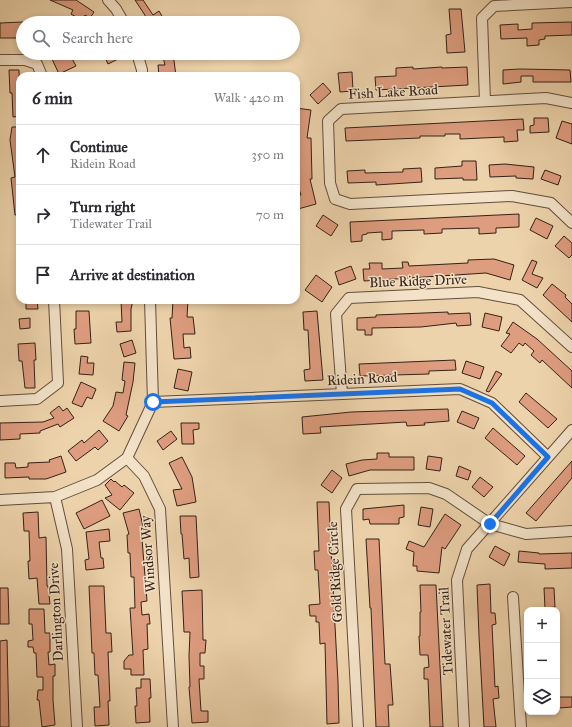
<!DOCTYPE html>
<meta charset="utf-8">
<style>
body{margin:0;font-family:"IM FELL Great Primer",serif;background:#f2f2f3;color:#2b2b33}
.controls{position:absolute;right:12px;bottom:12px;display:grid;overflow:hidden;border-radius:8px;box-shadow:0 2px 6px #0003}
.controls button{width:36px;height:36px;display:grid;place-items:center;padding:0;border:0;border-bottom:1px solid #e1e1e2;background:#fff;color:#2b2b33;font:20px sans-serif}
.stop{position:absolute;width:12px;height:12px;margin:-9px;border:3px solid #1a73e8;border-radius:50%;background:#fff}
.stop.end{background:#1a73e8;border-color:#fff;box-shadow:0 1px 4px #0008}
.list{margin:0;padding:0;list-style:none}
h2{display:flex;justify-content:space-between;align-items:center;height:52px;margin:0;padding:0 16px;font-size:17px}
h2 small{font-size:13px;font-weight:400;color:#7c7c81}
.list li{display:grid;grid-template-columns:26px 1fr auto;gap:12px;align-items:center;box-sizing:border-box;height:60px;padding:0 16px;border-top:1px solid #e1e1e2}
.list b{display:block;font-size:15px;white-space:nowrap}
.list p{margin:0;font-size:13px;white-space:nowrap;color:#7c7c81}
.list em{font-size:13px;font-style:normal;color:#7c7c81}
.icon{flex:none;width:22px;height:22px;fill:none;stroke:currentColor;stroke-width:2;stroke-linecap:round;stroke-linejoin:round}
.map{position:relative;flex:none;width:572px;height:727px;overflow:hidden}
.search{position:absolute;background:#fff;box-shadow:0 2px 6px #0003;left:16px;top:16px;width:284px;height:44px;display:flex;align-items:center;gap:10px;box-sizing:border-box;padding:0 14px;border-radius:22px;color:#7c7c81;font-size:15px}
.panel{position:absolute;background:#fff;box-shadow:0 2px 6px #0003;left:16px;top:72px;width:284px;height:232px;border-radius:12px}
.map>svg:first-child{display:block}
</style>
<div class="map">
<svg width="572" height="727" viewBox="0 0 572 727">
<rect width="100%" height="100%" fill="#edd3ab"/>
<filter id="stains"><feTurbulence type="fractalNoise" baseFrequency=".005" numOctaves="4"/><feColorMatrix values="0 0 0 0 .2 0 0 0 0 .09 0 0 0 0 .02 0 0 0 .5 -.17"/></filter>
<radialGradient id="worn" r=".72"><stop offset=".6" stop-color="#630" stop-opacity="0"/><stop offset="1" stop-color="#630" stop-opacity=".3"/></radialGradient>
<path fill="#de9d7f" stroke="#342118" d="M50,0H76L94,12L90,18L85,15L81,20L71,14L73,10Z
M135,0H143L153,15L159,11L166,23H150Z
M449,9H461L465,52L447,53L446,35L451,34Z
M23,22V38H0V23Z
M572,22V35L545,36V39L539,40V45L527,46V38L501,39L500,25L518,24V30L532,29V23Z
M64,53H69L76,66L59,74L52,59Z
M103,53H116L118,59L108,64Z
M162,53H173L176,76H159L158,65H165Z
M413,67V69L442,67V68L467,67L468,85L376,90L375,77L396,76V68Z
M520,69L570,70L571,82H533V76H521V82L503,84V70Z
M9,70H19L20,116L13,117L12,93H10Z
M352,72L353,91L340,92L338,73Z
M323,83L331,92L318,104L310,95Z
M296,108L311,110L307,138H311L312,179H310L316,204L298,209L296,197L301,195L296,180V168H299V122H296Z
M534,118H548L549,132L530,133V126L534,125Z
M523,119L524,130H517L518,141L504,142V137L460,139V134H445V136H420V138L346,141L345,128Z
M562,121L572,124V144L556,138Z
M12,127H20V215H15L11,178L15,177L10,140Z
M462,161H476L477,180H463V178L435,179V168L462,166Z
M505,164L534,167L533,179L516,178V176L490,177L489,165Z
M421,168L422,182L376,185V182L348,183L347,171L365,170V173L403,172V169Z
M545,170L561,176L558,185L541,179Z
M519,214V227L496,228V233L479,234V228L442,229V233L424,234V230L392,231V239L382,240V232L367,233V234L362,235V241L351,242L350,222Z
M323,215L338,225L331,236L316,226Z
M536,218L553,226L547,239L530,230Z
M564,236L572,243V255L569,258L555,246Z
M494,259L514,265L510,280L486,273L364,281L363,269H370L369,263H382V269L403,268L402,262H408L409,266L468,263V260Z
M532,260L537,262L532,274L543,278L537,288L522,280Z
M351,266L356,279L339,285L335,272Z
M316,275L332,287L322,302L305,290Z
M552,284L566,295L565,297L572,304V322L543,295Z
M26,300H37L38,309H26Z
M121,300H133L131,309V331L117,332L116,322H122Z
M173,300H188L187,317H193L195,334H183L184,348L190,347L191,358L174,359L170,318H172Z
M76,311H89L91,343L75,344L74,329H76Z
M317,311L323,380L305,381L304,370L310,369L308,330H304L303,312Z
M448,312V314L470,313L471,325L457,326L456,323L421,327L372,328V335H365V330H357V318L376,317V315Z
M485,313L502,317L499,331L482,327Z
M30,318V328L20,329L19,319Z
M513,322L537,339L572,371V388L542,360L540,363L531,355L534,351L525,343L523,346L519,343L511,353L501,346L510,334L506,333Z
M132,340L136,353L124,357L120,344Z
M35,343L36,360H34L35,388H25L22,361H19L18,344Z
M81,356L88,357L87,363H94L93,375L79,374Z
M455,360L456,370L429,371V374L360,376L359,364Z
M466,361L484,367L480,379L462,373Z
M124,362L135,363L133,382L126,415L128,416L119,431L103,421L113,406L116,392L123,393L125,381L122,380Z
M178,369L192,372L188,391L174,388Z
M496,371L502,374L489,392L486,391Z
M81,382L96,389L92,399L87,397L82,407L72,403Z
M526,393L557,419L548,428L519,402Z
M59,406L63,411L67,408L74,418L60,427L58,424L40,431V433L20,434V439L0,440V423L43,422L54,418L50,413Z
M448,409L449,421L424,423L425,425L407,426L406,422L320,427L321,433L303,434L302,417L351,412Z
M462,411L479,418L474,429L457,422Z
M181,423H199V429L193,430L194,444H182Z
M493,428L525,456L517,465L485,438Z
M99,430L108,441L98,450L95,447L76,461L68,451L82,440L84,443Z
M171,431L177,439L163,450L157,441Z
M377,453H389V457H414V470H370L349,476L346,464L362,460L377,459Z
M61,456L66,472L46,479H29V477L5,478V463H15L16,468L28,467V463L50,462L49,460Z
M428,456L442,458L440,471L426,469Z
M182,457L192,477L196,502L177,506L173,490L182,489L169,463Z
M572,461V478L536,521L526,513Z
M459,466L471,471L468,480L456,476Z
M332,470L342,478L332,493L321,485Z
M480,477L493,487L484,497L472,487Z
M111,479L114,482L115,481L122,487L124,485L134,493L120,510L105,498L112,495L105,485Z
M102,500L110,516L84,529L76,513Z
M317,502H329L331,550L338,682L339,723L327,724L325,643L320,644L319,622H316V616H310L309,605L320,604L318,570H315L314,551H319Z
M404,505V517L399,518V524H370L369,519L363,520V509Z
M421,507L433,509L430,527L418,525Z
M139,509L143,526L141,527L147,601L141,602L142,615L149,614L150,624H147L148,649L143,650L144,675H131V669H124V661L129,655H133L130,608H135L134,577H131L130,553H128L127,535L129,534L123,513Z
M38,512L39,538L46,537L47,586H48L50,604H39L37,578L29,579L28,561H30L29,531H24L23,513Z
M445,514L461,525L445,549L442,547L439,573L417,571V566H413L414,552L406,549L409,541L424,547Z
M180,516H196L199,577L190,578L189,558L184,559L182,534H181Z
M109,529L110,541L99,542L101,558H103L104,568L86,570L85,560L89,559L86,532Z
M366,539H379L385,664H390L393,705H388L389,727H376L371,608H370Z
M495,546L510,554L504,566L489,557Z
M519,551L539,553V554L572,553V568L545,569V564L518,562Z
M490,584L491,613H495L496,624L492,625L495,687L498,686L499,698L493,699L496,727H484L479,636L477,585Z
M420,585H436L443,727H430L428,679H424V668L429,667L428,655H420L419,636H420V612H421Z
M89,586H104L106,633H111L112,652H108L110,701H108L109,725L95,726L94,707H100L98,675H95L94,653H92Z
M0,588H8L9,624H0Z
M544,588H554L555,607L545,608Z
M202,590L203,640H206L205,653H200V666H204V679H199L201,711H208V722L192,723L189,687H190L189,656L190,632H184L182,591Z
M29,609H44L45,633H50V652H48L49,665L55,664V676H53V700L55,725L42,727L39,700H37L38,690H43V677H37L36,653H34L33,647H28V641L33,640L32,624H29Z
M7,640L9,727H0V641Z
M141,679H150L151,698H149L150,722L136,723L135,706H137L136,688H141Z
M559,697H572V707L559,708Z"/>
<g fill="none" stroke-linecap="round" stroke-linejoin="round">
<defs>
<path id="minor" d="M108,0L116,9L124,23
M137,53L142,70V76
M0,60H25L37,64L42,76
M485,101L482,18L494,6L572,2
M572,103L546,98L341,109L328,121L330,183L335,199L350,204L512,196L551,203L572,223
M342,394L336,314L349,298L478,292L520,300L572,347
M0,401L37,399L58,383L54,300
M153,402L460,389L492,403L548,457
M127,458L144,476L160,509L173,727
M55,497L67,549L77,727
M0,500L55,497L97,480L127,458L153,402L150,300
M513,597L521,727
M358,727L346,509L357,489L429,488L446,494L490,524L526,534L572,531
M464,727L457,580L467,549L572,430"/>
</defs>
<use href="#minor" stroke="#624e3d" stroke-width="12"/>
<use href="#minor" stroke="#f3e2c8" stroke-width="10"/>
</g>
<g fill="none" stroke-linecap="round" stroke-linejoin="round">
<path stroke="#1a73e8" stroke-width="5" d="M153,402L460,389L492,403L548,457L490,524"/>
</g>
<g text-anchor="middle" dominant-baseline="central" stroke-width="3" stroke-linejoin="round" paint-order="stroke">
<g font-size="14" fill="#342118" stroke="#f3e2c8">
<text transform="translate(393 92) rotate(-3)">Fish Lake Road</text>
<text transform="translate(418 281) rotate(-2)">Blue Ridge Drive</text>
<text transform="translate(362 379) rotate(-3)">Ridein Road</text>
<text transform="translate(148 554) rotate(-94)">Windsor Way</text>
<text transform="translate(335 572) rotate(-93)">Gold Ridge Circle</text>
<text transform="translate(56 612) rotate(-93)">Darlington Drive</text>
<text transform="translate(446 631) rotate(-93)">Tidewater Trail</text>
</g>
</g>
<rect width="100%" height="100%" filter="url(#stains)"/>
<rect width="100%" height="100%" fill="url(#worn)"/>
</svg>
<div class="controls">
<button>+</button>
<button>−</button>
<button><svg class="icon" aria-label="layers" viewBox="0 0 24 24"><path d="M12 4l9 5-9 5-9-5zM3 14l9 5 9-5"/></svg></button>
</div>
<div class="stop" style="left:153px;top:402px"></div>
<div class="stop end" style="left:490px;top:524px"></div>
<div class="search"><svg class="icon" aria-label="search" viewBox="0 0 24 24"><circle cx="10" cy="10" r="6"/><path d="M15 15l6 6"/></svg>Search here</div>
<section class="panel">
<h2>6 min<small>Walk · 420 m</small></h2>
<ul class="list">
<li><svg class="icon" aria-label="ahead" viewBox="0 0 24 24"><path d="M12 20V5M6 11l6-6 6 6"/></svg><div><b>Continue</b><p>Ridein Road</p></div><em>350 m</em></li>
<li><svg class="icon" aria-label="right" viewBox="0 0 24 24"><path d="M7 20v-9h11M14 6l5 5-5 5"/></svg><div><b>Turn right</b><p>Tidewater Trail</p></div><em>70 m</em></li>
<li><svg class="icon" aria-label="arrive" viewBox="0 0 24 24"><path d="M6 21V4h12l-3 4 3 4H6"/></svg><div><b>Arrive at destination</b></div></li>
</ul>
</section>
</div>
